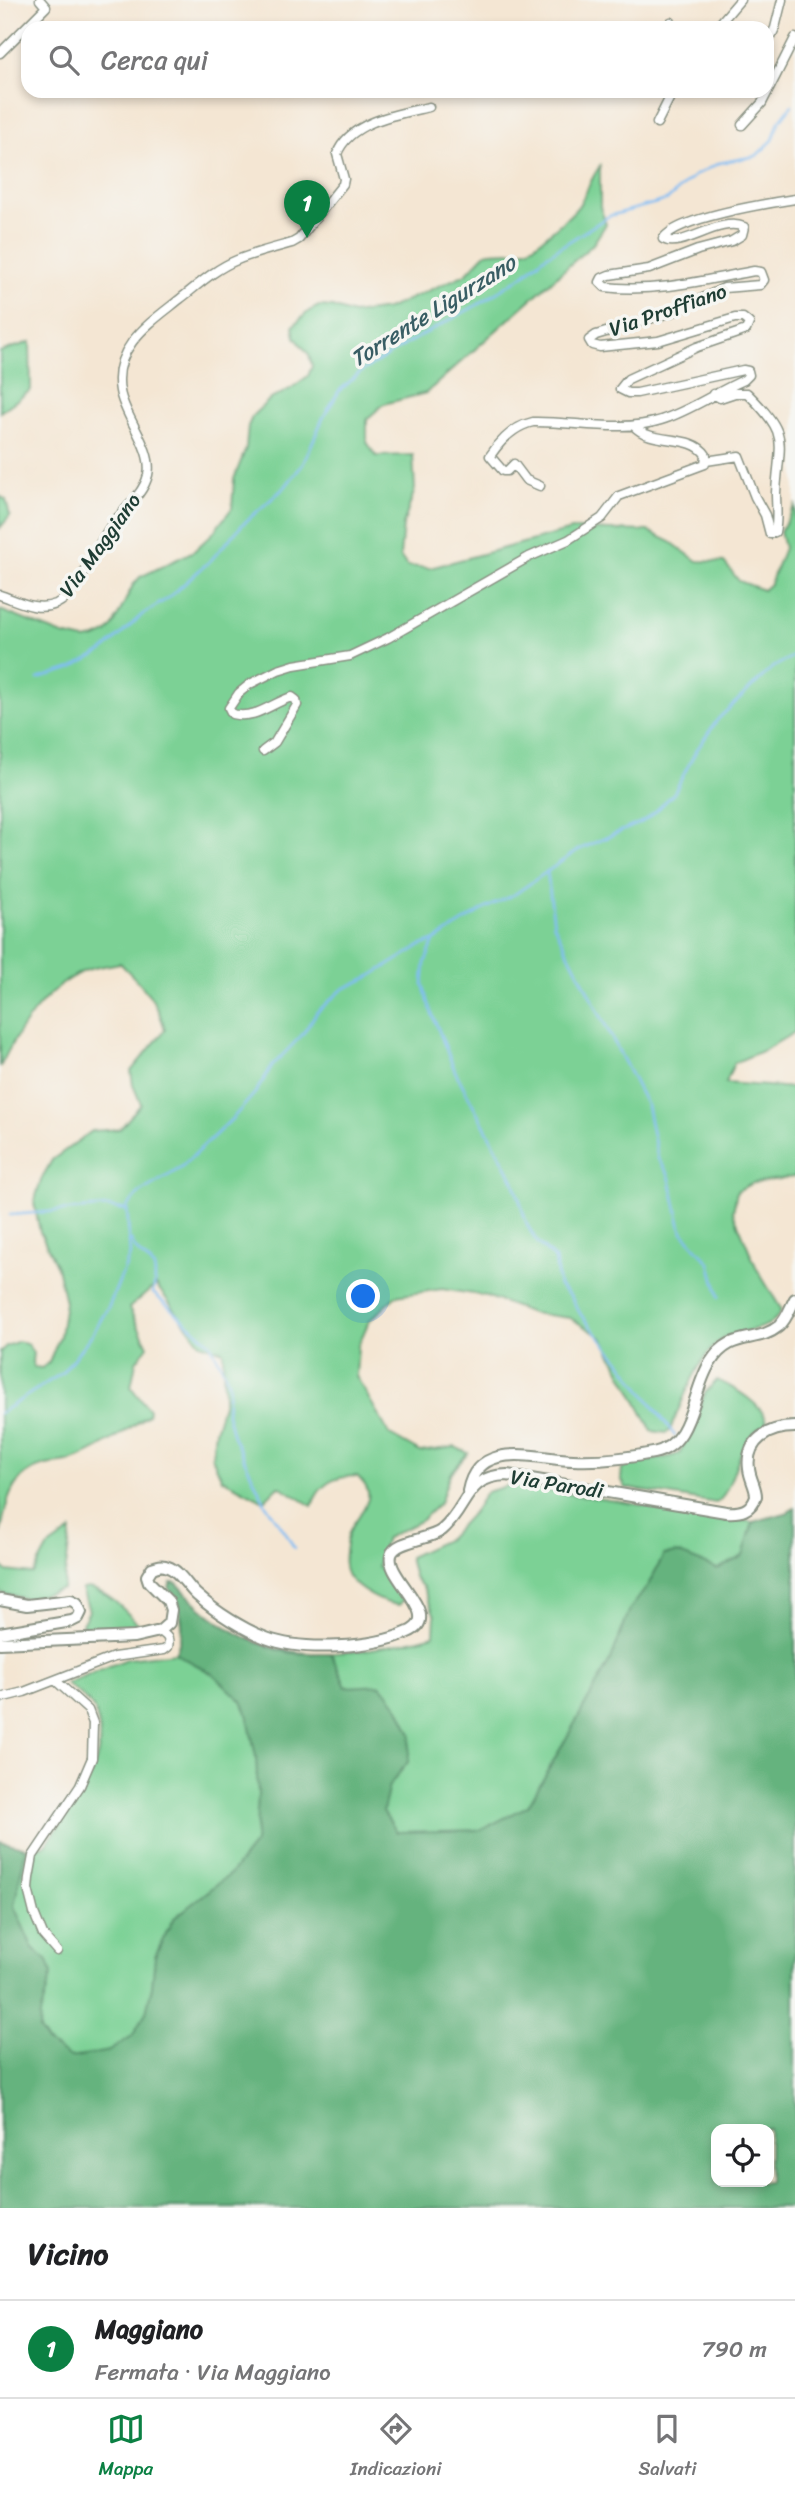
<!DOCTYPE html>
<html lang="it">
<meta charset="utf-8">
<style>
body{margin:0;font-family:Sriracha,sans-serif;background:#f2f2f2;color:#202124}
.controls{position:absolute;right:21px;bottom:21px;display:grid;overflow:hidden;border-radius:14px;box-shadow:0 4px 10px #0003}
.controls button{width:63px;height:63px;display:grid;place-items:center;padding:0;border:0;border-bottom:2px solid #e0e0e0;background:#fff;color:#202124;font:35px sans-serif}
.you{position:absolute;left:364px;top:1297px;width:24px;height:24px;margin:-18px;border:5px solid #fff;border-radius:50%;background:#1a73e8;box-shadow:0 0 0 10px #1a73e833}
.badge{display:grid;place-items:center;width:46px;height:46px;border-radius:50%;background:#0b8043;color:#fff;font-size:23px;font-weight:700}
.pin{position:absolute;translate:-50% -58px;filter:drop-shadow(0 2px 4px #0008)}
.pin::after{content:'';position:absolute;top:37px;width:24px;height:21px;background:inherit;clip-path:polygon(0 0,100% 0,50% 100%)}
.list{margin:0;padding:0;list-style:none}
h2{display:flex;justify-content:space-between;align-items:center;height:91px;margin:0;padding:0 28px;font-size:30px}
h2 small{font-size:23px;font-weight:400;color:#757577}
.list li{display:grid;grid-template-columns:46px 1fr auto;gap:21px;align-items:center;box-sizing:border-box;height:98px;padding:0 28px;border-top:2px solid #e0e0e0}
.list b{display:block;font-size:26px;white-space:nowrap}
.list p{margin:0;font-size:23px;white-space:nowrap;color:#757577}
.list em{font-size:23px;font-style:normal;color:#757577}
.icon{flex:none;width:38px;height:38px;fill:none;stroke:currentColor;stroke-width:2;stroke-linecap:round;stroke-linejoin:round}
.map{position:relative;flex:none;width:795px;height:2208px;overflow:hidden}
.search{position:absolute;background:#fff;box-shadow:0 4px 10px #0003;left:21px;right:21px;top:21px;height:77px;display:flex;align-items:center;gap:18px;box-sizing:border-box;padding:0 24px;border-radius:21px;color:#757577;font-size:26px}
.sheet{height:189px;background:#fff}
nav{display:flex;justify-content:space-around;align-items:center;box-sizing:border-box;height:98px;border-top:2px solid #e0e0e0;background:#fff;font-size:19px;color:#757577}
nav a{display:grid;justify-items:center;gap:4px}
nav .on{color:#0b8043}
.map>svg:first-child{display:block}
</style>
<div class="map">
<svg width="795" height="2208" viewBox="0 0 795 2208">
<rect width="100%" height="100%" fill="#f6f6f2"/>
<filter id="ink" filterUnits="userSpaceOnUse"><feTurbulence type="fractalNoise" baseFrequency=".0143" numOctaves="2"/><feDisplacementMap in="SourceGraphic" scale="14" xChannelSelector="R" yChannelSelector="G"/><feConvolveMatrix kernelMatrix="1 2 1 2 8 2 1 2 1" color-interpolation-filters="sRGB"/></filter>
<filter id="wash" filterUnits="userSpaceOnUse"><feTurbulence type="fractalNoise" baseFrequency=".00686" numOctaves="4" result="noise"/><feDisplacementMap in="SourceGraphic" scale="28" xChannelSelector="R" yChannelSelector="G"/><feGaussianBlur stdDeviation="1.57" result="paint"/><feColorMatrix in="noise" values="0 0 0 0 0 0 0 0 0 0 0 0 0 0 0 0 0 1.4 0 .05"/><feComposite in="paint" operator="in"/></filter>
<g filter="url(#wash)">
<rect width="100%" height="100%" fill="#f4e6d3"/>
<path fill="#7cd195" stroke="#4e8764" stroke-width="2" fill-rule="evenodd" d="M600,166V207L606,224L593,244L426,393L384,404L367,419V442L376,456L413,455L415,489L403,525L400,556L407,566L430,568L575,529L648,531L671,542L697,561L724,562L739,581L763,590L770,584L784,548L780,532L795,506V1032L766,1049L734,1063L726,1083L795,1088V1177L752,1183L737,1191L733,1212L757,1269L781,1309C774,1334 739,1327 721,1340C697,1358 682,1403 670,1430L666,1433L652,1431L603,1338L570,1318L531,1313L486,1296L442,1289L396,1296L369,1321L358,1346L356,1376L390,1435L420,1452L455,1447L468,1453L450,1474L440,1503L422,1520L386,1538L378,1566L401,1592L404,1599L399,1605C383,1604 357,1590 348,1576C341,1565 346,1538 351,1528C356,1519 365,1509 368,1499C370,1489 363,1482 357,1476C334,1476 319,1484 312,1506L279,1486L264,1501L222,1479L212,1457L215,1431L224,1401L223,1351L200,1343L156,1285L129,1308L148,1346L136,1362L131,1387L149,1410L148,1415C124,1432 100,1450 73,1460C64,1464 55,1463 46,1465C9,1474 6,1505 0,1537V1352L6,1346L19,1341L28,1345L33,1353L32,1362L34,1367L42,1368L49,1362L60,1336L65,1302L57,1267L40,1232L34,1203L41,1180L52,1160L92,1131L120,1129L141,1104L133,1085L131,1071L165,1030C157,998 142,986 120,963C108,966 93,966 82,972C43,991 18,1030 0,1067V610L63,635L85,640L96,638L107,633L114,624L133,585L140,577L194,551L212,534L232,508L234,479L246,448L248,426L253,415L269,400L290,389L308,376L312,366L309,355L295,337L293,326L309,311L319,306L332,307L353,314L387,309L466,274L486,253C500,250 516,253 529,248C539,243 573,214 579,205C588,191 589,181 600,166Z
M30,342L31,390L0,412V352Z
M0,496L6,500L10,516L0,528Z
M717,1380C736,1389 762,1403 768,1424C738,1433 738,1476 721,1499L716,1503L626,1488L621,1479L622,1469C640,1458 661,1462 680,1453L705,1393Z
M510,1485L753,1522L786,1513L795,1508V2208H0V1841L26,1848L46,1845C71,1807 116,1758 94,1710C89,1700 74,1690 66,1683L127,1659L175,1653C188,1629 181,1610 169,1588L171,1582H174C183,1588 189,1597 196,1605C205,1614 219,1623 231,1630C293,1667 368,1653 434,1635L435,1616L423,1587L414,1578L409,1557L448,1539L475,1510L486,1492ZM716,2129H769V2182H716Z
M71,1531L63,1589L28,1599L0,1593V1563L6,1571L33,1574L47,1548Z
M88,1588C111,1593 126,1612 141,1627L117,1633H87L82,1624L89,1611L82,1589Z"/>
<path fill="#65b37e" stroke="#427859" stroke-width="2" fill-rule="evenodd" d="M795,1508V2208H0V1841L26,1848L14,1906L33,1949L48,1961L52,1973L40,2015L39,2030L47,2042L70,2058L109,2051L132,2036L146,2012L152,1986L155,1956L173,1919L231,1873L255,1843L258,1795L256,1757L247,1713L242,1701L213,1674L175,1653C188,1629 182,1610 169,1588L171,1582L177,1583C206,1617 241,1642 287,1652C300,1655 317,1653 331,1653L346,1687L381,1685L399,1708L411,1734L408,1762L389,1786L383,1811L397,1832L481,1830L528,1806L611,1659L630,1609L647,1587L664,1555L677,1553L718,1569L743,1556L753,1522L786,1513ZM716,2129H769V2182H716Z"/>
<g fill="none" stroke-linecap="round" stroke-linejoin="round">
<path stroke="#81bdf3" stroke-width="2.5" d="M38,679L72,668L103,651L143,614L167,599L211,560L243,524L285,487L303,464L323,418L339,391L362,371L410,342L479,304L524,275L543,258L609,216L667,200L694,176L719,163L756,156L773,140L779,122L792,105
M547,871L554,925L647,1106L658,1159L669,1175L682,1232L710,1263L719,1297
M434,941L425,963L423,984L431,1011L455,1071L514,1181L527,1225L538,1243L555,1259L559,1286L571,1297L581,1315L620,1361L675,1436
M10,1215L108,1207L127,1210
M131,1240C143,1270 161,1251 153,1293L210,1343L225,1373L229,1385L227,1414L233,1436L266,1505L286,1533L294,1548
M0,1413L62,1373L93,1333L109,1306L130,1255L127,1207L139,1193L179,1169L233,1118L255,1093L273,1065L302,1035L317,1012L343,989L371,976L420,946L434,941L482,910L515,894L578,850L642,822L654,813L674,793L696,751L718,719L772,668L795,655"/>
</g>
</g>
<g filter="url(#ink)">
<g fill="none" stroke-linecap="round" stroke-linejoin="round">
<defs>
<path id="minor" d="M668,28L671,22
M716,28L740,0
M767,45L775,28L782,0
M0,53L46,7L40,0
M657,123L673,91
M742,125L762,103L795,38
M706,461L739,456L755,497L765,515L770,534L775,532C778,519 776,507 776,493C779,439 791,436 747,393H735L720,398L713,394
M540,486L526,480L514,464L507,471H503L490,456C500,441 515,426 533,422C574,421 621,433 661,420C690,411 716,392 744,380L749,375L748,371L743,370L637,393H628L620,389L628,379L697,347L746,330L749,323L743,318H735L658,341L600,347L592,345L589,340L596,335L676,311L724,288L760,285L764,280L761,272L754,271C706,280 654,293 605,287L600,282L602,278L609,275L649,269L698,250L732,241L742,235L744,227C719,216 682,250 663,239C675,218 769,203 795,199
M0,595C18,601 37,612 56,604C82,592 95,544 114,522C125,509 144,493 148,475C154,449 124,417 120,391C112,347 150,323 180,299C198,285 215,269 237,260C254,253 274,248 292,243L299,239L343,184L344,179L337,154C350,121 398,114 429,107
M263,751L275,742L297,705L296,700L292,697C271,703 256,720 232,714L229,708L239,693L250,684L278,670L294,665L350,656L388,638L529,557L568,540L602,518L619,496L705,464L706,455C692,433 652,446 634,426
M55,1680L88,1710L93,1723L92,1758L80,1786L33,1856L29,1878L28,1889L34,1913L43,1935L57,1951
M0,1698L24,1692L114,1657L164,1650L168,1647C170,1638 167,1636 160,1631"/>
<path id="tertiary" d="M468,1491C478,1438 536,1459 573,1460C598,1461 628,1458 653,1453C694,1445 691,1392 710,1363C731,1329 756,1345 779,1326C787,1319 790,1308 795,1299
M0,1600L27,1605L71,1600L77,1603L81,1612L78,1618L72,1621L0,1633
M0,1643L134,1637L160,1631L169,1623L171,1610L168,1601L149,1582L147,1576L152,1568C157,1566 162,1564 168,1567C180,1571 188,1588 198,1596C217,1613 243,1629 266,1638C303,1652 373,1648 408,1632C445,1616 385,1578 391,1555C395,1540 430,1540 442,1530C469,1507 464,1476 507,1475L726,1512C740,1513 751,1511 756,1496C756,1487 750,1479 749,1469C745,1440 769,1427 795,1427"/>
</defs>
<use href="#minor" stroke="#8a9284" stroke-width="11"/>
<use href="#tertiary" stroke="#8a9284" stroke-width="14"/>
<use href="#minor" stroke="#fff" stroke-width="8"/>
<use href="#tertiary" stroke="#fff" stroke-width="10"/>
</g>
</g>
<g text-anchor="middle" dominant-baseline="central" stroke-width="7" stroke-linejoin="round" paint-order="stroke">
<g font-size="21" fill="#1f3d34" stroke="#f6f6f2">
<text transform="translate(668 310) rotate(-19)">Via Proffiano</text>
<text transform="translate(100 545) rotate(-54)">Via Maggiano</text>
<text transform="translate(557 1484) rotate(9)">Via Parodi</text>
</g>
<g font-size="23" font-style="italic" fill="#385d64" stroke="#f6f6f2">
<text transform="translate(433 311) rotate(-32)">Torrente Ligurzano</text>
</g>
</g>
</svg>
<div class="controls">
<button><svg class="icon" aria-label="locate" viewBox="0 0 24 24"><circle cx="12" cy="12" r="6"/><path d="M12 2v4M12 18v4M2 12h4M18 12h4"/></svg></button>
</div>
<div class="you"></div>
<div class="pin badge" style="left:307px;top:238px">1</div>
<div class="search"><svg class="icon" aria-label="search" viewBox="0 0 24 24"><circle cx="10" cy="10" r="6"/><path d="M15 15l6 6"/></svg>Cerca qui</div>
</div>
<section class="sheet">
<h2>Vicino<small></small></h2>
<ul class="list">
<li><span class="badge">1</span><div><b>Maggiano</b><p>Fermata · Via Maggiano</p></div><em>790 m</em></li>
</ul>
</section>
<nav>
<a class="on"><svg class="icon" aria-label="map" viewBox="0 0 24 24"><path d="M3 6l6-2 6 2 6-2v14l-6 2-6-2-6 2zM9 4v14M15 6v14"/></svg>Mappa</a>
<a><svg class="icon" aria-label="directions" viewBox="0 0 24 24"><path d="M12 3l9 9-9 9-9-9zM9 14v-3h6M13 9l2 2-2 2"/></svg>Indicazioni</a>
<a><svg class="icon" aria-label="saved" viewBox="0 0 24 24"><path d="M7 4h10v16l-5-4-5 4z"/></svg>Salvati</a>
</nav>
